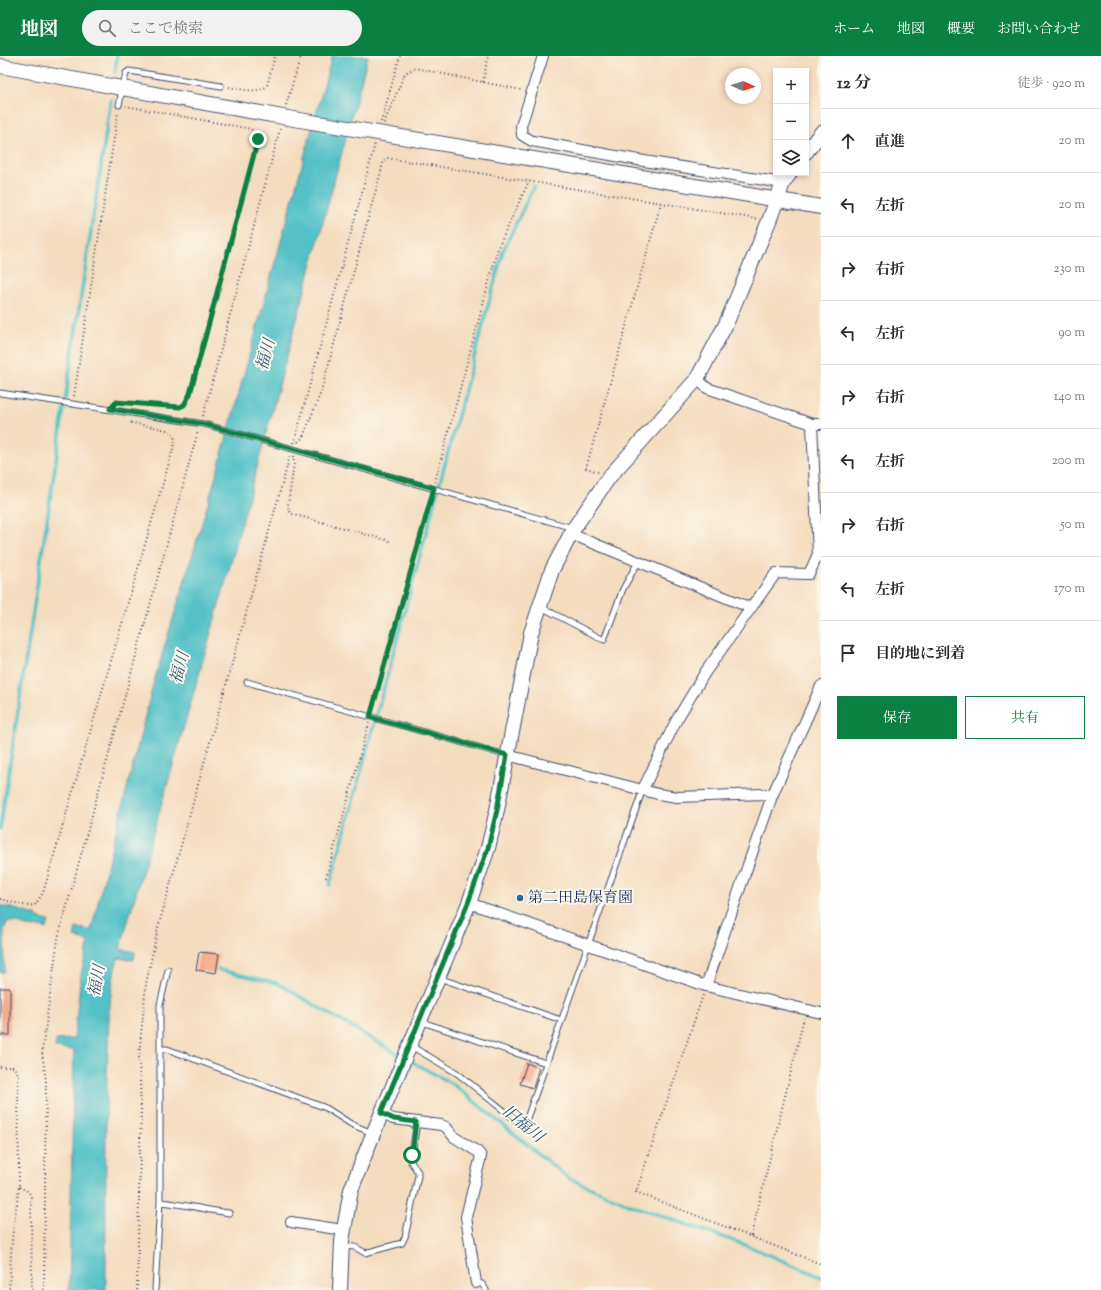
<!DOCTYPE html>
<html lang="ja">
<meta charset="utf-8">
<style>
body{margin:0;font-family:"Sorts Mill Goudy","Noto Serif JP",serif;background:#f2f2f3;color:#2b2b33}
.controls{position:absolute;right:12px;top:12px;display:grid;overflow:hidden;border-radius:0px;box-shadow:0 2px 6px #0003}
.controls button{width:36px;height:36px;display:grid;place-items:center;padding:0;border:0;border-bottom:1px solid #e1e1e2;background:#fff;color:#2b2b33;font:20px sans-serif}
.compass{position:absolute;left:725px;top:12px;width:36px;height:36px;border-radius:50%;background:#fff;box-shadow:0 2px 6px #0003;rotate:93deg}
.stop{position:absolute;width:12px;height:12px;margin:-9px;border:3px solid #0b8043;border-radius:50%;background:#fff}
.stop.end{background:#0b8043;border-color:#fff;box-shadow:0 1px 4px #0008}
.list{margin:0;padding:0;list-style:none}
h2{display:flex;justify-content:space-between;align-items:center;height:52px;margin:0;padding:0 16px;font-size:17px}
h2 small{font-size:13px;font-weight:400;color:#7c7c81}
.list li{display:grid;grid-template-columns:26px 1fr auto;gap:12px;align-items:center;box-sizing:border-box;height:64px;padding:0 16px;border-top:1px solid #e1e1e2}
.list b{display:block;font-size:15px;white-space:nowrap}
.list em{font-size:13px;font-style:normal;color:#7c7c81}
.actions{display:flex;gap:8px;padding:12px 16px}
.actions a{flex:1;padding:9px 0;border:1px solid #0b8043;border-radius:0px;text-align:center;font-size:14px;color:#0b8043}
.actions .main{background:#0b8043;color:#fff}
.icon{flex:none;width:22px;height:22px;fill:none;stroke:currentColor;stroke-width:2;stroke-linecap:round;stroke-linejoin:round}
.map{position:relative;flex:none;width:821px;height:1234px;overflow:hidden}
header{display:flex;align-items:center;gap:24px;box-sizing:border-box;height:56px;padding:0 20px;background:#0b8043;color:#fff}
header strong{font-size:19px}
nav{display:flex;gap:22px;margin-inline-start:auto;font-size:14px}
.search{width:280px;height:36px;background:#f2f2f3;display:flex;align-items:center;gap:10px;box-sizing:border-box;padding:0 14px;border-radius:22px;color:#7c7c81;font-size:15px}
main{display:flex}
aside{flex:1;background:#fff}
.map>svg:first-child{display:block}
</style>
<header>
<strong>地図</strong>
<div class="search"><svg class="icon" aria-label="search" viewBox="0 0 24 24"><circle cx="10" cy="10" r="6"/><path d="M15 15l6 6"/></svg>ここで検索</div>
<nav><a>ホーム</a><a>地図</a><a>概要</a><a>お問い合わせ</a></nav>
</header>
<main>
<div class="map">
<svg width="821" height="1234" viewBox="0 0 821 1234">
<rect width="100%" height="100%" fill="#fbf7ec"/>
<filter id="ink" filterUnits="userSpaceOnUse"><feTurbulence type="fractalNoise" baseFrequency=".025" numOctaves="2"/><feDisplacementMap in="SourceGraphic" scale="8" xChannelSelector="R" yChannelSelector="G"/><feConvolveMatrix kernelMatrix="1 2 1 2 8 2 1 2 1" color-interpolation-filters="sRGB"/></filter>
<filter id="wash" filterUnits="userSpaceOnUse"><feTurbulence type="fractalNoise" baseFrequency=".012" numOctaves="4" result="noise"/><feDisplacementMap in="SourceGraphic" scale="16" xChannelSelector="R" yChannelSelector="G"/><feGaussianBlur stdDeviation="0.9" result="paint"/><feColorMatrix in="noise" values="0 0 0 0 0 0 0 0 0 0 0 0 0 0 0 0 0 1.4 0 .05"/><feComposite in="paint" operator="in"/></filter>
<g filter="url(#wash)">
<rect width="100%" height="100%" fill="#f4dcbe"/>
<path fill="#52c1c7" stroke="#367892" d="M332,0H368L233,500L120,893L135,896L134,904L118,902C107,940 109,980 107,1019C105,1091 106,1162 106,1234H69L74,994L55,992L56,984L74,983L81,918L89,886L74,881L76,872L91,874L154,625L212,434Z
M0,849L36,859L37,862L49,865L47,873L35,870L34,872L14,866H7L4,874L5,916H0Z"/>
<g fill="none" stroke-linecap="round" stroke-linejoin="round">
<path stroke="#52c1c7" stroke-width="3.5" d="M115,16L117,0
M0,773L111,43
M330,829L503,195L534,130
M219,914L277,927L401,1000
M407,1003L454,1029L568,1122L628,1148L748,1190L821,1221"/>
</g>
<g id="blocks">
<path fill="#f4aa89" d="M199,896L219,898L216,917L196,914Z
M0,932H10V979H0Z
M527,1007L539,1012L533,1032L520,1028Z"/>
</g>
</g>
<g filter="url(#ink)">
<use href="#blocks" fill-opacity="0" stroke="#3c496c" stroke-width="1"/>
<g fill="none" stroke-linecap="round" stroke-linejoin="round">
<defs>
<path id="lane" d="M119,49L126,17L129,15L221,30
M0,337L204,368L573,472
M541,551L604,584L623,533L638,506
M247,626L506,699
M439,922L561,964
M422,966L546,1007
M411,990L457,1017L518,1066L526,1065L643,733
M160,993H167L326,1052L351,1068L372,1077
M160,1146C184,1148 206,1154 229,1157
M342,1190L355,1191L365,1197L402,1187L405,1181L418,1120V1116L411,1106L417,1066
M476,1227L482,1228L486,1234
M155,1234L160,1146V949L168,914"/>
<path id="street" d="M543,0L521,70L522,79L532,85L644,105L783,127
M697,323L707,332L812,368H821
M571,478L751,552
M507,699L658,738L677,741L764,738L772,740
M643,733L676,665L706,615L776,517L809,518L818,498L812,368
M469,847L706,930L821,957
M706,930L772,740L821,630
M381,1057L393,1063L441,1069L446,1071L454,1081L478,1096L481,1100L466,1161L476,1227
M291,1166L343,1174"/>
<path id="secondary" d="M0,10L288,62L821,151
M806,96L821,77
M340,1234L342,1185L351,1134L373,1078L469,847L488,792L497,754L531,577L552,514L574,472L610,420L697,323L726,268L769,165L783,127L790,117"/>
</defs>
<use href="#lane" stroke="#3c496c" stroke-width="7"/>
<use href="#street" stroke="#3c496c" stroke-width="12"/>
<use href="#secondary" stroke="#3c496c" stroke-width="16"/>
<path stroke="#3c496c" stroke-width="2" stroke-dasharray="1 3" stroke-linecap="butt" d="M483,26L488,0
M229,31C240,33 257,38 267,30L275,0
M286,49L301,0
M381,66L400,0
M384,67L405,17L415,12L521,34
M74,340L118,56
M120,346L180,351L184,349L190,338L258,83L251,73L126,50
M203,360L280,73
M298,386L303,381L321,336L384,104L387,102L661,147
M294,387L375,88
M293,400L294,407L288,449L289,455L292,458L390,485
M598,416L586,412L661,147L757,163
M435,426L498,192L529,125
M372,653L431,440
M326,822L369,667
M0,843L27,850L35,849L43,837L173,393L175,385L174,379L167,374L128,366
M703,939L636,1136L821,1208
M0,1011H14L18,1018L19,1131L12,1183L9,1234
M19,1131C26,1134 30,1135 31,1142L32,1234
M751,1180L804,962
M44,1234L46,1025L42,996L58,882L198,375
M137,1234L141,1052L139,1000L146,928L158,872L290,400"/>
<use href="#lane" stroke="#fff" stroke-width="5"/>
<use href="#street" stroke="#fff" stroke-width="10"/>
<use href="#secondary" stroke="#fff" stroke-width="14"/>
</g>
</g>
<g fill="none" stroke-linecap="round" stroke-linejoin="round" filter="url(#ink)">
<path stroke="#0b8043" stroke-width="5" d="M258,83L190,338L184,349L180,351L116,346L110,353L204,368L434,432L370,661L507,699L497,754L488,792L468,847L381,1057L394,1063L416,1066L412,1099"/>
</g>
<circle fill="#1f6fb2" stroke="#fbf7ec" stroke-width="1.5" cx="520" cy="842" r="4"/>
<g text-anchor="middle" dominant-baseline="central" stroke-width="4" stroke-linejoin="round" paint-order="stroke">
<g font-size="15" fill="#1b2f5e" stroke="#fbf7ec" text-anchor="start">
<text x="528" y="842">第二田島保育園</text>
</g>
<g font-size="16" font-style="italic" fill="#2c5b7e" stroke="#fbf7ec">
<text transform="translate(267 299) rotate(-75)">福川</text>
<text transform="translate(181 612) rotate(-75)">福川</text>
<text transform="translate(98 925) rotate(-79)">福川</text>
<text transform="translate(522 1069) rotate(39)">旧福川</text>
</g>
</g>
</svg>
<div class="controls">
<button>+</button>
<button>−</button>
<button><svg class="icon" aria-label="layers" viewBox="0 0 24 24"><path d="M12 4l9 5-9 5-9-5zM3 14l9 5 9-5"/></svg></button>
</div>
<svg class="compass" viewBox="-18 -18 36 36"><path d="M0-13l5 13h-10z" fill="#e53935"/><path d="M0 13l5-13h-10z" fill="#7c7c81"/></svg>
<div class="stop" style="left:412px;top:1099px"></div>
<div class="stop end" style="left:258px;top:83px"></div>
</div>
<aside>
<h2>12 分<small>徒歩 · 920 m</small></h2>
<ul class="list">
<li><svg class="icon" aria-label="ahead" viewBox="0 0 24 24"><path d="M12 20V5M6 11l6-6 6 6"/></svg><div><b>直進</b></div><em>20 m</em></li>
<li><svg class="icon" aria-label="left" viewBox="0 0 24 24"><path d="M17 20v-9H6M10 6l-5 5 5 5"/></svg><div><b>左折</b></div><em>20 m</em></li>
<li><svg class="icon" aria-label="right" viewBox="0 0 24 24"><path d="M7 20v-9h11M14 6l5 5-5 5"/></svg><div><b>右折</b></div><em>230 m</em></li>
<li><svg class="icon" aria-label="left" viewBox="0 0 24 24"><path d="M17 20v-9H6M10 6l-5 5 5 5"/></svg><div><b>左折</b></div><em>90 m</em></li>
<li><svg class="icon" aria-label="right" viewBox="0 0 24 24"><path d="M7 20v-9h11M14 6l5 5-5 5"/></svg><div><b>右折</b></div><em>140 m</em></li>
<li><svg class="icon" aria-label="left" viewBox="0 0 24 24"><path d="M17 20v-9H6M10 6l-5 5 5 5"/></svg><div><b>左折</b></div><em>200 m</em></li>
<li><svg class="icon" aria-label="right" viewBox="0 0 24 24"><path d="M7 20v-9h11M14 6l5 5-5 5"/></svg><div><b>右折</b></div><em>50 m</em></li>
<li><svg class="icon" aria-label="left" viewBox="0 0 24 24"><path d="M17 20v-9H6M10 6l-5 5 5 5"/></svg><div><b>左折</b></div><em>170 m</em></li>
<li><svg class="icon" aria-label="arrive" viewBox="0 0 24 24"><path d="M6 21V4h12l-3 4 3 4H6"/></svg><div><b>目的地に到着</b></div></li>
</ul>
<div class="actions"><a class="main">保存</a><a>共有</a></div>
</aside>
</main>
